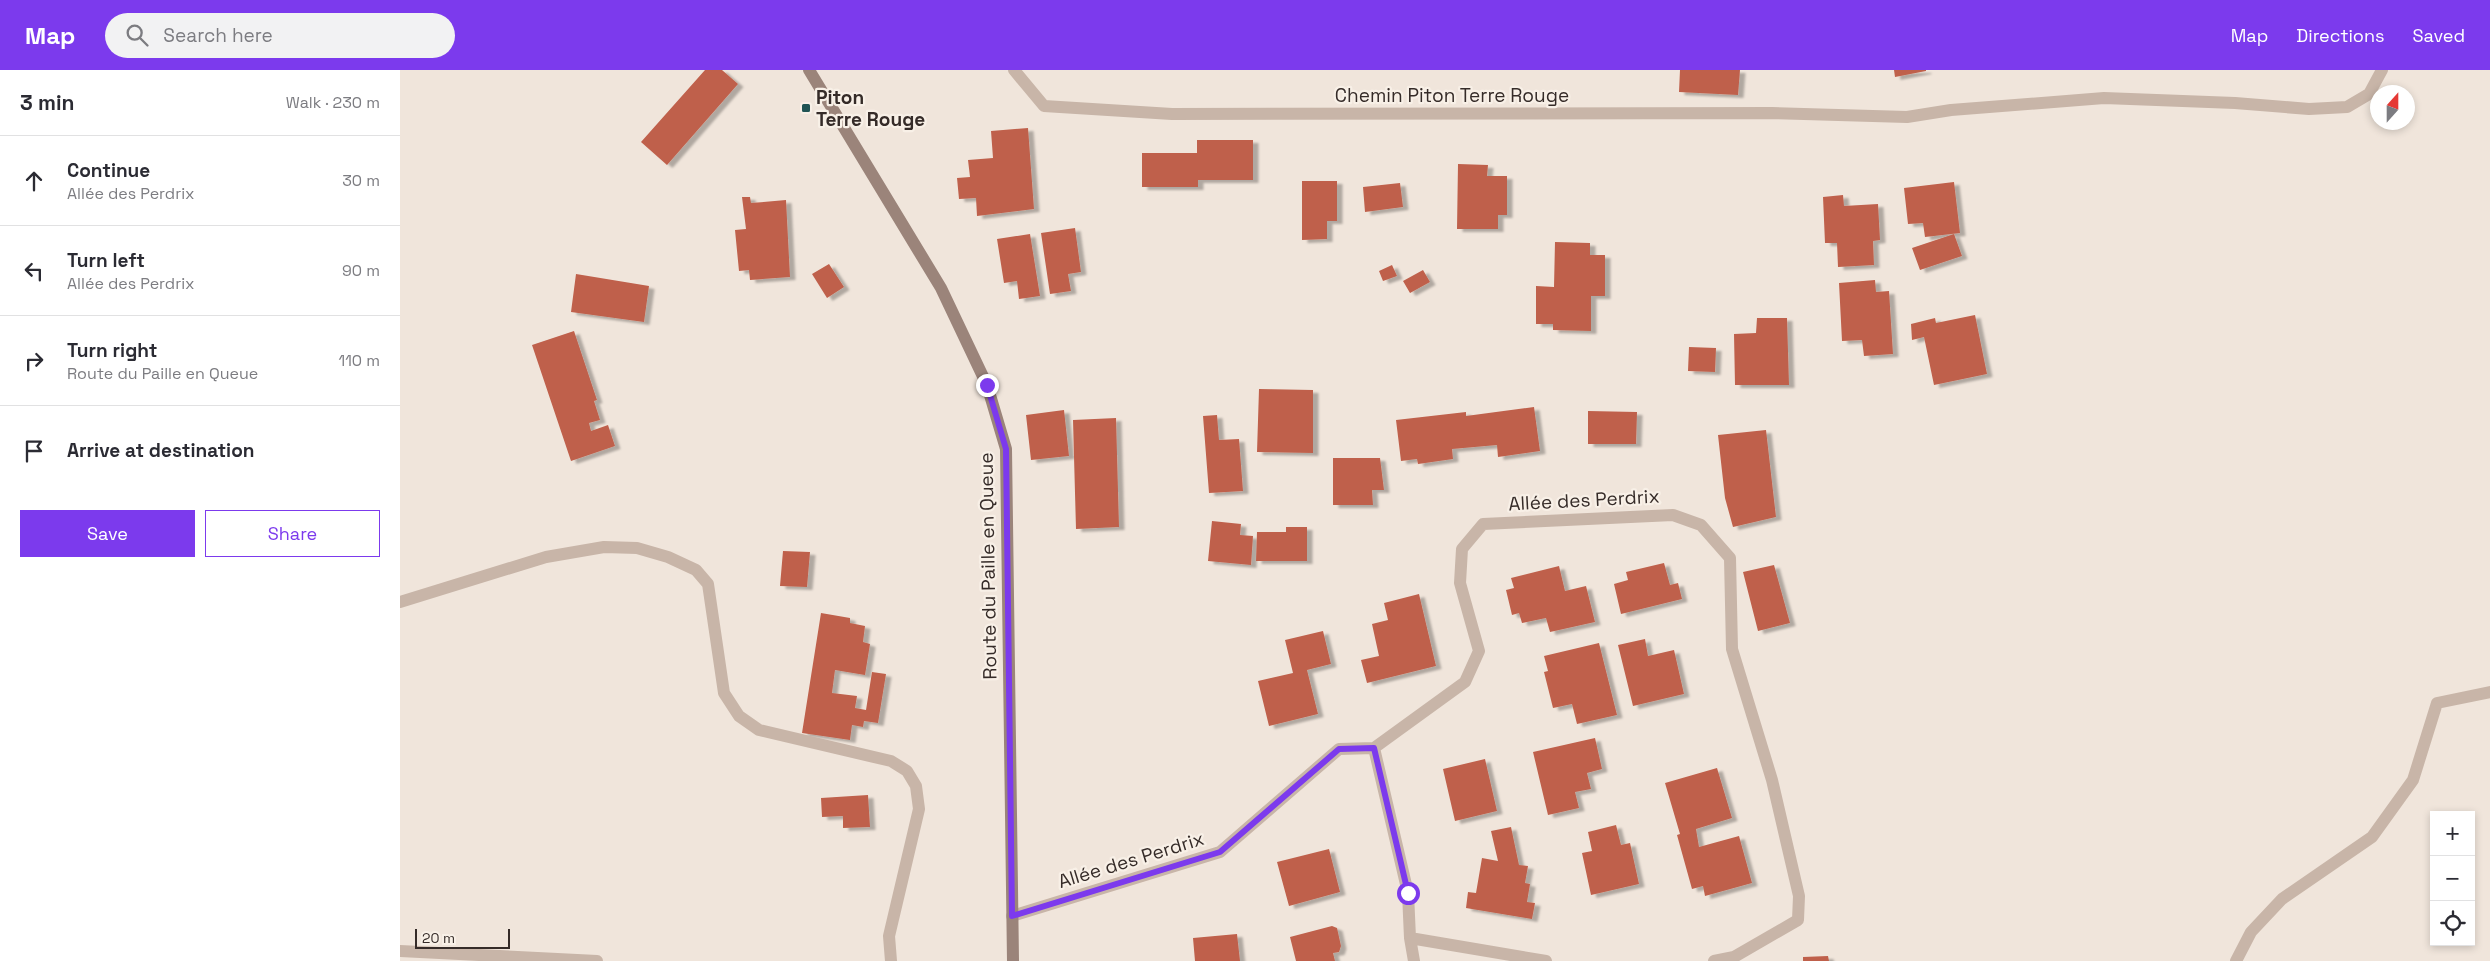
<!DOCTYPE html>
<meta charset="utf-8">
<style>
body{margin:0;font-family:"Space Grotesk",sans-serif;background:#f2f2f3;color:#2b2b33}
.controls{position:absolute;right:15px;bottom:15px;display:grid;overflow:hidden;border-radius:0px;box-shadow:0 2px 8px #0003}
.controls button{width:45px;height:45px;display:grid;place-items:center;padding:0;border:0;border-bottom:1px solid #e1e1e2;background:#fff;color:#2b2b33;font:25px sans-serif}
.compass{position:absolute;left:1970px;top:15px;width:45px;height:45px;border-radius:50%;background:#fff;box-shadow:0 2px 8px #0003;rotate:21deg}
.scale{position:absolute;left:15px;bottom:12px;width:95px;box-sizing:border-box;padding-left:5px;border:2px solid #352b28;border-top:0;font-size:14px;line-height:18px;white-space:nowrap;color:#352b28;-webkit-text-stroke:4px #f8f0e7;paint-order:stroke}
.stop{position:absolute;width:15px;height:15px;margin:-11px;border:4px solid #7c3aed;border-radius:50%;background:#fff}
.stop.end{background:#7c3aed;border-color:#fff;box-shadow:0 1px 5px #0008}
.list{margin:0;padding:0;list-style:none}
h2{display:flex;justify-content:space-between;align-items:center;height:65px;margin:0;padding:0 20px;font-size:21px}
h2 small{font-size:16px;font-weight:400;color:#7c7c81}
.list li{display:grid;grid-template-columns:32px 1fr auto;gap:15px;align-items:center;box-sizing:border-box;height:90px;padding:0 20px;border-top:1px solid #e1e1e2}
.list b{display:block;font-size:19px;white-space:nowrap}
.list p{margin:0;font-size:16px;white-space:nowrap;color:#7c7c81}
.list em{font-size:16px;font-style:normal;color:#7c7c81}
.actions{display:flex;gap:10px;padding:15px 20px}
.actions a{flex:1;padding:11px 0;border:1px solid #7c3aed;border-radius:0px;text-align:center;font-size:18px;color:#7c3aed}
.actions .main{background:#7c3aed;color:#fff}
.icon{flex:none;width:28px;height:28px;fill:none;stroke:currentColor;stroke-width:2;stroke-linecap:round;stroke-linejoin:round}
.map{position:relative;flex:none;width:2090px;height:891px;overflow:hidden}
header{display:flex;align-items:center;gap:30px;box-sizing:border-box;height:70px;padding:0 25px;background:#7c3aed;color:#fff}
header strong{font-size:24px}
nav{display:flex;gap:28px;margin-inline-start:auto;font-size:18px}
.search{width:350px;height:45px;background:#f2f2f3;display:flex;align-items:center;gap:12px;box-sizing:border-box;padding:0 18px;border-radius:28px;color:#7c7c81;font-size:19px}
main{display:flex}
aside{flex:1;background:#fff}
.map>svg:first-child{display:block}
</style>
<header>
<strong>Map</strong>
<div class="search"><svg class="icon" aria-label="search" viewBox="0 0 24 24"><circle cx="10" cy="10" r="6"/><path d="M15 15l6 6"/></svg>Search here</div>
<nav><a>Map</a><a>Directions</a><a>Saved</a></nav>
</header>
<main>
<aside>
<h2>3 min<small>Walk · 230 m</small></h2>
<ul class="list">
<li><svg class="icon" aria-label="ahead" viewBox="0 0 24 24"><path d="M12 20V5M6 11l6-6 6 6"/></svg><div><b>Continue</b><p>Allée des Perdrix</p></div><em>30 m</em></li>
<li><svg class="icon" aria-label="left" viewBox="0 0 24 24"><path d="M17 20v-9H6M10 6l-5 5 5 5"/></svg><div><b>Turn left</b><p>Allée des Perdrix</p></div><em>90 m</em></li>
<li><svg class="icon" aria-label="right" viewBox="0 0 24 24"><path d="M7 20v-9h11M14 6l5 5-5 5"/></svg><div><b>Turn right</b><p>Route du Paille en Queue</p></div><em>110 m</em></li>
<li><svg class="icon" aria-label="arrive" viewBox="0 0 24 24"><path d="M6 21V4h12l-3 4 3 4H6"/></svg><div><b>Arrive at destination</b></div></li>
</ul>
<div class="actions"><a class="main">Save</a><a>Share</a></div>
</aside>
<div class="map">
<svg width="2090" height="891" viewBox="0 0 2090 891">
<defs>
<filter id="shadow"><feDropShadow dx="5.5" dy="3" stdDeviation="1" flood-color="#0004"/></filter>
</defs>
<rect width="100%" height="100%" fill="#f0e5db"/>
<path fill="#bf604b" filter="url(#shadow)" d="M305,0H322L338,14L267,95L241,72Z
M1280,0H1340L1338,25L1279,22Z
M1494,0H1526V1L1495,7Z
M628,58L634,139L577,146L576,128L559,129L557,108L570,107L568,90L593,88L591,61Z
M797,70H853V110H798V117H742V83H797Z
M1058,94L1088,95L1087,106H1107V145H1098V159H1057Z
M902,111H937V151H927V169L902,170Z
M1554,112L1560,163L1525,167L1523,153L1508,154L1504,118Z
M1000,113L1003,137L965,142L963,117Z
M1443,125L1444,136L1478,134L1480,170L1473,171L1474,195L1438,197L1437,173H1425L1423,127Z
M342,127H350L351,133L386,130L390,207L350,210L349,200L339,201L335,160L346,159Z
M675,158L681,202L668,204L671,221L650,224L641,163Z
M630,164L640,226L619,229L617,211L604,213L597,169Z
M1554,164L1562,186L1520,200L1512,178Z
M1155,172L1190,173V185H1205V226H1191V261L1153,260V254H1136V216L1154,217Z
M429,194L444,217L427,228L412,204Z
M992,195L997,206L983,211L979,201Z
M1023,200L1030,212L1010,223L1003,211Z
M176,204L249,216L244,252L171,242Z
M1475,210L1476,222L1489,221L1493,284L1464,286L1462,270L1442,271L1439,213Z
M1575,245L1587,304L1534,315L1524,267L1512,270L1511,254L1535,248L1536,253Z
M1357,248H1387L1389,315H1335L1334,264L1356,263Z
M174,261L197,330L194,331L200,350L189,353L191,361L208,355L215,376L171,391L132,275Z
M1289,277L1316,278L1315,302L1288,301Z
M859,319L913,320V383L857,382Z
M1134,337L1140,381L1098,387L1097,375L1052,379L1053,389L1018,394L1017,389L1001,391L996,350L1066,342V346Z
M664,340L669,386L631,390L626,345Z
M1188,341L1237,342L1236,374H1188Z
M817,345L819,370L839,369L843,421L809,423L803,346Z
M716,348L719,457L676,459L673,350Z
M1366,360L1376,447L1333,457L1325,428L1318,365Z
M933,388H980L984,420H972L973,435H933Z
M812,451L841,454L840,465L853,466L851,495L808,491Z
M886,457H907V491H856L857,462H886Z
M383,481L410,482L407,517L380,516Z
M1264,493L1270,515L1278,513L1282,529L1221,544L1214,514L1228,510L1226,502Z
M1374,495L1390,553L1358,561L1343,502Z
M1159,496L1165,521L1186,516L1195,552L1150,562L1146,548L1122,553L1119,543L1112,545L1106,520L1114,518L1111,508Z
M1019,524L1036,596L967,613L961,590L979,586L972,554L988,550L984,533Z
M421,543L450,548V553L465,556L463,572L470,574L465,605L435,600L432,623L457,626L455,638L466,640L472,602L486,604L478,653L464,651L463,657L452,655L450,670L402,663Z
M923,561L931,594L907,600L918,644L869,656L858,611L893,603L885,570Z
M1245,569L1248,586L1274,580L1284,624L1233,636L1218,575Z
M1199,573L1217,645L1177,654L1172,634L1153,638L1144,602L1148,601L1144,586Z
M1195,668L1202,699L1187,703L1191,719L1175,722L1179,738L1148,745L1133,682Z
M1085,689L1097,741L1055,751L1043,699Z
M1317,698L1332,748L1296,759L1299,777L1339,766L1352,813L1305,826L1303,816L1292,819L1277,765L1280,764L1265,713Z
M468,725L470,757L443,758V746L422,747L421,728Z
M1216,755L1221,775L1230,773L1239,814L1191,825L1182,783L1192,781L1188,762Z
M1111,757L1119,795L1128,796L1125,813L1130,814L1127,832L1135,833L1132,849L1066,838L1068,822L1076,823L1082,788L1098,791L1091,761Z
M929,779L940,822L889,836L877,792Z
M932,856L937,858L941,876L939,882L933,883L935,891H896L890,867Z
M837,864L840,891H795L793,868Z
M1428,886L1429,891H1403V887Z"/>
<g fill="none" stroke-linecap="round" stroke-linejoin="round">
<path stroke="#c8b5a8" stroke-width="12" d="M614,0L644,36L772,44L1372,43L1507,47L1551,40L1704,28L1835,33L1909,39L1947,37L1969,24L1982,0
M0,532L146,487L204,477L237,478L268,487L296,500L308,514L324,623L339,646L359,660L491,691L507,701L516,716L519,739L489,866L491,891
M974,678L1008,823L1010,868L1146,891
M612,846L820,782L939,679L974,678L1065,612L1079,581L1060,513L1062,479L1083,454L1273,445L1301,455L1330,488L1332,579L1372,710L1399,826L1398,850L1334,887L1314,891
M1010,868L1014,891
M0,881L197,891
M1836,891L1851,862L1882,829L1972,767L2013,710L2037,633L2090,622"/>
<path stroke="#9b847a" stroke-width="12" d="M409,0L541,218L587,315L606,379L613,891"/>
</g>
<g fill="none" stroke-linecap="round" stroke-linejoin="round">
<path stroke="#7c3aed" stroke-width="6" d="M587,315L606,379L612,846L820,782L939,679L974,678L1008,823"/>
</g>
<rect fill="#205454" stroke="#f8f0e7" stroke-width="2" x="401" y="33" width="10" height="10" rx="2.5"/>
<g text-anchor="middle" dominant-baseline="central" stroke-width="4.5" stroke-linejoin="round" paint-order="stroke">
<g font-size="19" fill="#352b28" stroke="#f8f0e7">
<text x="1052" y="25">Chemin Piton Terre Rouge</text>
<text transform="translate(1184 430) rotate(-3)">Allée des Perdrix</text>
<text transform="translate(588 496) rotate(-91)">Route du Paille en Queue</text>
<text transform="translate(731 790) rotate(-17)">Allée des Perdrix</text>
</g>
<g font-size="19" font-weight="bold" fill="#352b28" stroke="#f8f0e7" text-anchor="start">
<text x="416" y="27">Piton<tspan x="416" dy="22">Terre Rouge</tspan></text>
</g>
</g>
</svg>
<div class="controls">
<button>+</button>
<button>−</button>
<button><svg class="icon" aria-label="locate" viewBox="0 0 24 24"><circle cx="12" cy="12" r="6"/><path d="M12 2v4M12 18v4M2 12h4M18 12h4"/></svg></button>
</div>
<svg class="compass" viewBox="-18 -18 36 36"><path d="M0-13l5 13h-10z" fill="#e53935"/><path d="M0 13l5-13h-10z" fill="#7c7c81"/></svg>
<div class="scale">20 m</div>
<div class="stop" style="left:1008px;top:823px"></div>
<div class="stop end" style="left:587px;top:315px"></div>
</div>
</main>
